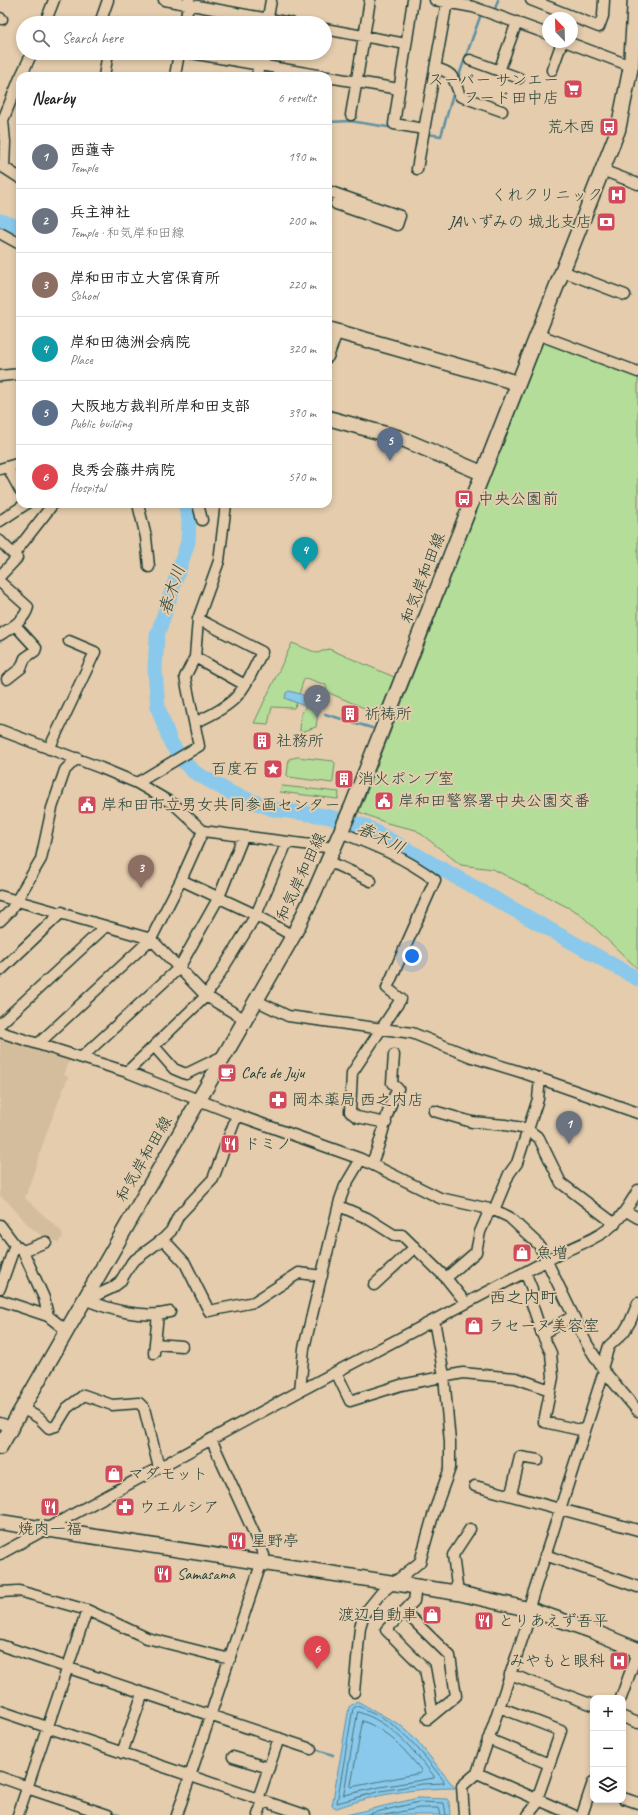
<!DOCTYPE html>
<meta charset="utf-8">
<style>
body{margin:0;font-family:Caveat,"Klee One",sans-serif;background:#f2f2f2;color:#202124}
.controls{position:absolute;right:12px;bottom:12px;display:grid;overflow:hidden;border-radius:8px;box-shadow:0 2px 6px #0003}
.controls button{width:36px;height:36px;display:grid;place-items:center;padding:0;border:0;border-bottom:1px solid #e0e0e0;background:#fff;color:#202124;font:20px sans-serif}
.compass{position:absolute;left:542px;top:12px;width:36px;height:36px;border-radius:50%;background:#fff;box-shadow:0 2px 6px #0003;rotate:337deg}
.you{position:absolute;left:412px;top:956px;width:14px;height:14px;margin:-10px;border:3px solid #fff;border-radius:50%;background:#1a73e8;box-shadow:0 0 0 6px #1a73e833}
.badge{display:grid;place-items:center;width:26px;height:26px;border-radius:50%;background:#111827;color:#fff;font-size:13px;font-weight:700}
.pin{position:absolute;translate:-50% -33px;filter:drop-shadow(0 1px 2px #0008)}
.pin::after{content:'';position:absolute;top:21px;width:14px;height:12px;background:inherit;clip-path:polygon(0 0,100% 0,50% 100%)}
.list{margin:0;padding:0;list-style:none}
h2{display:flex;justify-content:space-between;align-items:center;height:52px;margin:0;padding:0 16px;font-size:17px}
h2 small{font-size:13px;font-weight:400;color:#757577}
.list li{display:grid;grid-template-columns:26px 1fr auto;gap:12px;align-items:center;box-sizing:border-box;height:64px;padding:0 16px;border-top:1px solid #e0e0e0}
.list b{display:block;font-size:15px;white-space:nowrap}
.list p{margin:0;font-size:13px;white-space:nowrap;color:#757577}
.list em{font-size:13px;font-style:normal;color:#757577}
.icon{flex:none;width:22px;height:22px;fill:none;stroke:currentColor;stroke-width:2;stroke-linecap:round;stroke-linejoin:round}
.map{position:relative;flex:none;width:638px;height:1815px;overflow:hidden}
.search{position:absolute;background:#fff;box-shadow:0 2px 6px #0003;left:16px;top:16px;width:316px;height:44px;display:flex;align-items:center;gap:10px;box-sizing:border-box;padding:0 14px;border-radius:22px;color:#757577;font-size:15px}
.panel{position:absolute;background:#fff;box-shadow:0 2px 6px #0003;left:16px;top:72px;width:316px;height:436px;border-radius:12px}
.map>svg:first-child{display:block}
</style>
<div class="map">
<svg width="638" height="1815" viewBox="0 0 638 1815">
<rect width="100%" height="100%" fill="#e4ccad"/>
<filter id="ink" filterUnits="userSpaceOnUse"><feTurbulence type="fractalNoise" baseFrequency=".025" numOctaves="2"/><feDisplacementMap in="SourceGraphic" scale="8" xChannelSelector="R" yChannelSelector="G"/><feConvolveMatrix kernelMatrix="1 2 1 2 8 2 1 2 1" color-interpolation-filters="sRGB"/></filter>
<g filter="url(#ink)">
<path fill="#d4bd9c" d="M0,1038L70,1059L64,1075L68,1077L48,1129L25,1198L62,1232L63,1237L58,1242L45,1238L30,1227L7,1201L0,1196Z"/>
<path fill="#b4dd99" stroke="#6a8d66" d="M543,342L638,378V969L579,913L493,869L461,865L416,830L387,823L359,812Z
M292,643L317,653L329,649L394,677L380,713L378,714L327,692L326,685L306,678L304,679L299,694L289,692L285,698L297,703L294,708L272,707L268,724L254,723Z
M306,706L318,712L316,727L301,732L300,731L301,715Z
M297,757L333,761L335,763L333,781L332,783L289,777L287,775L289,759Z
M282,786L339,792V793L338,799L280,792Z"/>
<path fill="#8ac9eb" stroke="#5f91a2" d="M289,691C300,694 313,696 316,708L314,710L285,698L286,693Z
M357,1701L400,1725L414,1737L455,1788C415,1788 375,1794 337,1808L332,1806L348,1713L349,1707Z
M418,1798L447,1799L449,1802L450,1815H346Z"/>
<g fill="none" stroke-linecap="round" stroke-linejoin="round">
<path stroke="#4a757d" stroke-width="1" d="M357,1706C398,1720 418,1748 444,1781V1783L422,1784L381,1791L337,1803L352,1714L353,1709Z
M358,1712C392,1722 413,1750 434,1776V1778L380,1787L344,1795Z
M363,1721C389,1731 405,1750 421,1770V1773L351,1787Z
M364,1815L419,1802L444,1803L446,1815
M385,1815L419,1808H439L441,1815"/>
<path stroke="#5f91a2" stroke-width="2.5" d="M495,9L498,0
M457,81L480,17
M328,122L350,121L394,128
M427,134L441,136L454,91
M314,710L319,712
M325,714L372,728
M315,1749L333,1755
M110,1812L119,1815"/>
<path stroke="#8ac9eb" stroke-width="15" d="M0,221L20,227
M185,504L189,519L188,542L157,636L155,670L158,708L171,743L183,761L194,772L231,793L273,809L325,816L365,826L638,979"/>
<defs>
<path id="street" d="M164,0L291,23
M413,0L394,124L424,129
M435,0L473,7L548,34
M531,0L599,27L603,16L604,0
M0,18L2,19
M45,23L54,0
M100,23L108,0
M185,23L189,0
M267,23L271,0
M325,29L406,44
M567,42L631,66
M191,53L323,76
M470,60L519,78
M435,68C455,73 453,78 460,96L502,111
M552,70L562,42
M499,71L517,22
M21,76L32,53
M104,76L108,53
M175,76L179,53
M257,76L261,53
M328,77L399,89
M351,115L370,0
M0,165L20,178
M4,168L5,142L3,120L20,78
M417,169L447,2
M602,170L638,184
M328,191L400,216L397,225L336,204L340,195
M0,233L20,244
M562,271L625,295
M537,334L638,372
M328,357L337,332
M0,376L20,374
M8,468L20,490
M0,469L20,463
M138,504L146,537L149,567
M198,504L202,520
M0,521L26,504
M0,541L17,558L0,576
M14,554L53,504
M0,582L28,607C25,620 11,628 0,635
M195,657L245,685
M7,679L21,668L25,658L35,651L36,648L15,625
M196,722C239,703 242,693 262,652L198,619
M0,730L101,768L137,783L175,805L203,831L334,848
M49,749L95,652L69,641
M137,783L199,746L185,677L195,657L198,619L219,561L226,504
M340,832C376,846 404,857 435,880L387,988L401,999L352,1073L350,1112L357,1117L386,1123
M328,861L371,881
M181,880L256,915L293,936
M0,896L151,939L206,996L244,1019
M0,921L11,910L41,859L52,808L65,770L77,758
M0,971L62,912
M255,1000L288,1016L412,1033L472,1057L524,1073L638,1113
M0,1024L106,926
M0,1032L127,1072L237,1115L361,1159L440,1198L494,1210L509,1217L539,1245L587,1344L604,1371L638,1411
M38,1044L151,939L181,880L203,831
M154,1046L174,1069L186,1074L223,1056
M82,1057L179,968L219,897L243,837
M127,1072L206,996L256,915L287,842
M434,1111L472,1122L505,1125L522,1128L531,1132L539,1138L561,1183L615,1224
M371,1164C384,1140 384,1112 398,1089L392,1083L394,1055
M339,1206L367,1218L394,1235H402L446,1278L466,1303
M494,1210L509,1174L517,1163L538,1099L540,1078
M626,1211L638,1218
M0,1225L15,1245L23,1251L44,1298L48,1316
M163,1239L185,1263L209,1311L254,1302L299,1273L322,1276
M23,1251L46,1242
M525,1272L532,1289L531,1301L542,1334L551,1353L553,1377L544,1422L585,1431
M446,1278L476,1252L480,1232L490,1209
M374,1285L415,1247
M0,1288L15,1245
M84,1299C111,1310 141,1319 170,1312
M0,1300L48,1316L66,1330
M86,1300L112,1288L120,1282L132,1262L163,1239L171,1231L179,1215L213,1179L237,1115
M542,1334L573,1316
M155,1344L182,1346
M154,1353L158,1314
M602,1368L609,1346L624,1332L630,1322L638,1303
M336,1372L350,1401L401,1385L463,1373L516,1378L550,1390
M300,1391L304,1348L340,1200L345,1186L361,1159
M22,1408L39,1418L49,1428L56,1426L67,1408L84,1395L112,1405L139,1403L144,1408L159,1468
M0,1423L11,1427
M475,1486L638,1530
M511,1494L520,1457L538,1460
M0,1554L300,1391L563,1252C604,1234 615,1231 638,1190
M545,1555L638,1587
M416,1587L414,1601L386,1630L425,1669L433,1715
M0,1592L19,1591L87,1610L147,1638L230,1659
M458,1593L453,1555L470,1529
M528,1610L604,1371
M404,1611L450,1656L456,1696L428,1719
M0,1645L311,1749
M510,1674L593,1705
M354,1692L360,1627L364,1614L381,1593L420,1562L434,1512L450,1468V1442L444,1376L434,1320
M621,1698L635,1659V1649
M499,1707L561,1731L537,1799
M0,1711L305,1815
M623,1717L638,1723
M488,1739L549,1764
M122,1753L143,1693
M233,1757L269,1768
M477,1773L573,1815
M0,1777L28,1787
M27,1788L108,1815
M623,1798L638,1803
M258,1799L279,1738
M18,1815L87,1610
M177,1815L264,1555L211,1439
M258,1815L263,1801
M464,1815L462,1786L477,1773L532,1610
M528,1815L540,1800
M582,1815L593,1782"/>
<path id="secondary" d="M328,329L518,383
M328,418L400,438L482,473
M0,1447L293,936L314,893L352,806L618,130L631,66L635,0
M0,1522L458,1593L532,1610L592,1631L638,1650"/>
</defs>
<use href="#street" stroke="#1f3d34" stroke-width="13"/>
<use href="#secondary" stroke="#1f3d34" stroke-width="17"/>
<use href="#street" stroke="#e4ccad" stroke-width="10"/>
<use href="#secondary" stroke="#e4ccad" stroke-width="14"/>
</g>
</g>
<defs>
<symbol id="supermarket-square" viewBox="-11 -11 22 22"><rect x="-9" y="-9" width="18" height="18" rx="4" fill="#d1495b" stroke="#e4ccad"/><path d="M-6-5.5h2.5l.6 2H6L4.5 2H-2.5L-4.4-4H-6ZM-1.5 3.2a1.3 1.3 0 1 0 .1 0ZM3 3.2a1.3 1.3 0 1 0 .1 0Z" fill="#fff"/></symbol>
<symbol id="bus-square" viewBox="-11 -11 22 22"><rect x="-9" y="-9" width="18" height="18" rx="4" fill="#d1495b" stroke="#e4ccad"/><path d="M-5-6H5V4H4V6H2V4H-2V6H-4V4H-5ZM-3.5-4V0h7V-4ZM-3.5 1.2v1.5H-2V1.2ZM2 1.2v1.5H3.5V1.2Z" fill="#fff"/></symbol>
<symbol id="hospital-square" viewBox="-11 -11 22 22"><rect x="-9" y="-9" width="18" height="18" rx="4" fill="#d1495b" stroke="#e4ccad"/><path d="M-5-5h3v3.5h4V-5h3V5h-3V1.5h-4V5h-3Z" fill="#fff"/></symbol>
<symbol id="bank-square" viewBox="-11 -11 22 22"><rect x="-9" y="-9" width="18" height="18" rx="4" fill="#d1495b" stroke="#e4ccad"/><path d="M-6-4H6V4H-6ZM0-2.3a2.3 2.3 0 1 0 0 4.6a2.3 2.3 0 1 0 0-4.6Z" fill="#fff"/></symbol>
<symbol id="building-square" viewBox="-11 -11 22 22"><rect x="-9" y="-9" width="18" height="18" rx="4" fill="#d1495b" stroke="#e4ccad"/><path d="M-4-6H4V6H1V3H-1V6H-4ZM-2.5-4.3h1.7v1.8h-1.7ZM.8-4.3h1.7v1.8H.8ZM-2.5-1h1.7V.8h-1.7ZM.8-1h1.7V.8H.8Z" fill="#fff"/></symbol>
<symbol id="sight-square" viewBox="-11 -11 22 22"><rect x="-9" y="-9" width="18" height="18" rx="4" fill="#d1495b" stroke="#e4ccad"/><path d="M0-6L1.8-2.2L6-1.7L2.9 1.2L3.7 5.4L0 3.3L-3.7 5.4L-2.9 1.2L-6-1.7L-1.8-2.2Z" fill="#fff"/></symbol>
<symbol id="civic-square" viewBox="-11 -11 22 22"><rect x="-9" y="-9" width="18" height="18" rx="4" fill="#d1495b" stroke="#e4ccad"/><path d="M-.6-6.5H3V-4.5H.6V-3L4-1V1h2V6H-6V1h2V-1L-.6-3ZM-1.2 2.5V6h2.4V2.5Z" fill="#fff"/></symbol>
<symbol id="cafe-square" viewBox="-11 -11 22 22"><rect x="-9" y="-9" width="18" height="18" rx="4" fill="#d1495b" stroke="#e4ccad"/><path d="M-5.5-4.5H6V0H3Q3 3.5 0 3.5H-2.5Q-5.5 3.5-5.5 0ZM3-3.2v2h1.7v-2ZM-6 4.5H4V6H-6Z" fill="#fff"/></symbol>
<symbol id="pharmacy-square" viewBox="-11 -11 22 22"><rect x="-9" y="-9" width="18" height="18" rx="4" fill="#d1495b" stroke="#e4ccad"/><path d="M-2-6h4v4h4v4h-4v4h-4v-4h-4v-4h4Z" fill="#fff"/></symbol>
<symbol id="restaurant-square" viewBox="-11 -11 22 22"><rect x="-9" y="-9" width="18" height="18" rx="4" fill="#d1495b" stroke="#e4ccad"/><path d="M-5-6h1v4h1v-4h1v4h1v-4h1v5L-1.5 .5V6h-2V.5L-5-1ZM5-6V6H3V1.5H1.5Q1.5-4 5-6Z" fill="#fff"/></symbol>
<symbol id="shop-square" viewBox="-11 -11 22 22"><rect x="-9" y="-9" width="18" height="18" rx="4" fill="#d1495b" stroke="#e4ccad"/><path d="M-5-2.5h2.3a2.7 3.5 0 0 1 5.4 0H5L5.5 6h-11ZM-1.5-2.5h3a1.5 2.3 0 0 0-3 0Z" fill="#fff"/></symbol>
</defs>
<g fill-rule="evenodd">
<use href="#supermarket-square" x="562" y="78" width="22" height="22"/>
<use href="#bus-square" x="598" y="116" width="22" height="22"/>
<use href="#hospital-square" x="606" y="184" width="22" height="22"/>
<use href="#bank-square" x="595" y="211" width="22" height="22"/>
<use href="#bus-square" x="453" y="488" width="22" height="22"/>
<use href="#building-square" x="339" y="703" width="22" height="22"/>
<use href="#building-square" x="251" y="730" width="22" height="22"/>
<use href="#sight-square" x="262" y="758" width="22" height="22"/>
<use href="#building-square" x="333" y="768" width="22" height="22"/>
<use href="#civic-square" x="373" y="790" width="22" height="22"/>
<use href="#civic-square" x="76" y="794" width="22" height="22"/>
<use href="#cafe-square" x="216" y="1062" width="22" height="22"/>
<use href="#pharmacy-square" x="267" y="1089" width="22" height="22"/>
<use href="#restaurant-square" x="219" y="1133" width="22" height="22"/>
<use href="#shop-square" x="511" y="1242" width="22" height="22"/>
<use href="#shop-square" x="463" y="1315" width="22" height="22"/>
<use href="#shop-square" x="103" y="1463" width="22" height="22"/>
<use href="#restaurant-square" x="39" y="1496" width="22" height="22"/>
<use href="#pharmacy-square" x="114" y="1496" width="22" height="22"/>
<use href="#restaurant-square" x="226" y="1530" width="22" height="22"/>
<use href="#restaurant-square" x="152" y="1563" width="22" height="22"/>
<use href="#shop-square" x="421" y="1604" width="22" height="22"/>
<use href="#restaurant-square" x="473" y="1610" width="22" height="22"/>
<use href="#hospital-square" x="608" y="1650" width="22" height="22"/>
</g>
<g text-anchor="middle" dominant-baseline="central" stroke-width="4" stroke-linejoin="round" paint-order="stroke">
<g font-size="16" fill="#1f3d34" stroke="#e4ccad" text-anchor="start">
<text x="559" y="80" text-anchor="end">スーパー サンエー<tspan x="559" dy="18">フード田中店</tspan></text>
<text x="595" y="127" text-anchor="end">荒木西</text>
<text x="603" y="195" text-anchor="end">くれクリニック</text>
<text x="592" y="222" text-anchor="end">JAいずみの 城北支店</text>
<text x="478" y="499">中央公園前</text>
<text x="364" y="714">祈祷所</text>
<text x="276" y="741">社務所</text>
<text x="259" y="769" text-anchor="end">百度石</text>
<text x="358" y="779">消火ポンプ室</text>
<text x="398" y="801">岸和田警察署中央公園交番</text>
<text x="101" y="805">岸和田市立男女共同参画センター</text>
<text x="241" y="1073">Cafe de Juju</text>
<text x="292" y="1100">岡本薬局 西之内店</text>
<text x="244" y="1144">ドミノ</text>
<text x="536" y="1253">魚増</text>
<text x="488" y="1326">ラセーヌ美容室</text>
<text x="128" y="1474">マダモット</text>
<text x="139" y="1507">ウエルシア</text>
<text x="50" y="1529" text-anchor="middle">焼肉一福</text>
<text x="251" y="1541">星野亭</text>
<text x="177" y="1574">Samasama</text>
<text x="418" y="1615" text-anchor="end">渡辺自動車</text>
<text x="498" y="1621">とりあえず吾平</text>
<text x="605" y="1661" text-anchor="end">みやもと眼科</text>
</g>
<g font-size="16" fill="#1f3d34" stroke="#e4ccad">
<text transform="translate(423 578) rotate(-69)">和気岸和田線</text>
<text transform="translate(301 877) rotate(-65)">和気岸和田線</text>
<text transform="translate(144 1159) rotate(-60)">和気岸和田線</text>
</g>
<g font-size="17" font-style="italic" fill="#24443d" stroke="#e4ccad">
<text transform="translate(172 590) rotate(-72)">春木川</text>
<text transform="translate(381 838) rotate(26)">春木川</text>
</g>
<g font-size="17" fill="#1f3d34" stroke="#e4ccad">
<text x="523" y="1297">西之内町</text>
</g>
</g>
</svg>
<div class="controls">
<button>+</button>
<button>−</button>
<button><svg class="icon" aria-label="layers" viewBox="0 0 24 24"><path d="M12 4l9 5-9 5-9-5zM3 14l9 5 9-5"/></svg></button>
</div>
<svg class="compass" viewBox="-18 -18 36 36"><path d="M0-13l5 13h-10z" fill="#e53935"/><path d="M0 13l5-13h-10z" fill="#757577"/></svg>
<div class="you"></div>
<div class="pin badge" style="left:569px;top:1144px;background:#6b7280">1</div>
<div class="pin badge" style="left:317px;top:718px;background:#6b7280">2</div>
<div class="pin badge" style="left:141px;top:888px;background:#8d6e63">3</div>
<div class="pin badge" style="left:305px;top:570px;background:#0f9aa8">4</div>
<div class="pin badge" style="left:390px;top:461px;background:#5c6f8a">5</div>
<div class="pin badge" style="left:317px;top:1669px;background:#e0444e">6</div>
<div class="search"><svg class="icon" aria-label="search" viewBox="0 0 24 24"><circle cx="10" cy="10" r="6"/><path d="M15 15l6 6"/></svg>Search here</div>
<section class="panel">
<h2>Nearby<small>6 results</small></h2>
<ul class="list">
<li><span class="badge" style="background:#6b7280">1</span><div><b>西蓮寺</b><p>Temple</p></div><em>190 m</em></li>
<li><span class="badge" style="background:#6b7280">2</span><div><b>兵主神社</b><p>Temple · 和気岸和田線</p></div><em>200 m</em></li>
<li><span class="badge" style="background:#8d6e63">3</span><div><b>岸和田市立大宮保育所</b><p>School</p></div><em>220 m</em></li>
<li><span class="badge" style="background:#0f9aa8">4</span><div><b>岸和田徳洲会病院</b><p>Place</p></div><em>320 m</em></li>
<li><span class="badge" style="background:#5c6f8a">5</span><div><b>大阪地方裁判所岸和田支部</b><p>Public building</p></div><em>390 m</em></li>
<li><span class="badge" style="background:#e0444e">6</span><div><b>良秀会藤井病院</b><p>Hospital</p></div><em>570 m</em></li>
</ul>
</section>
</div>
